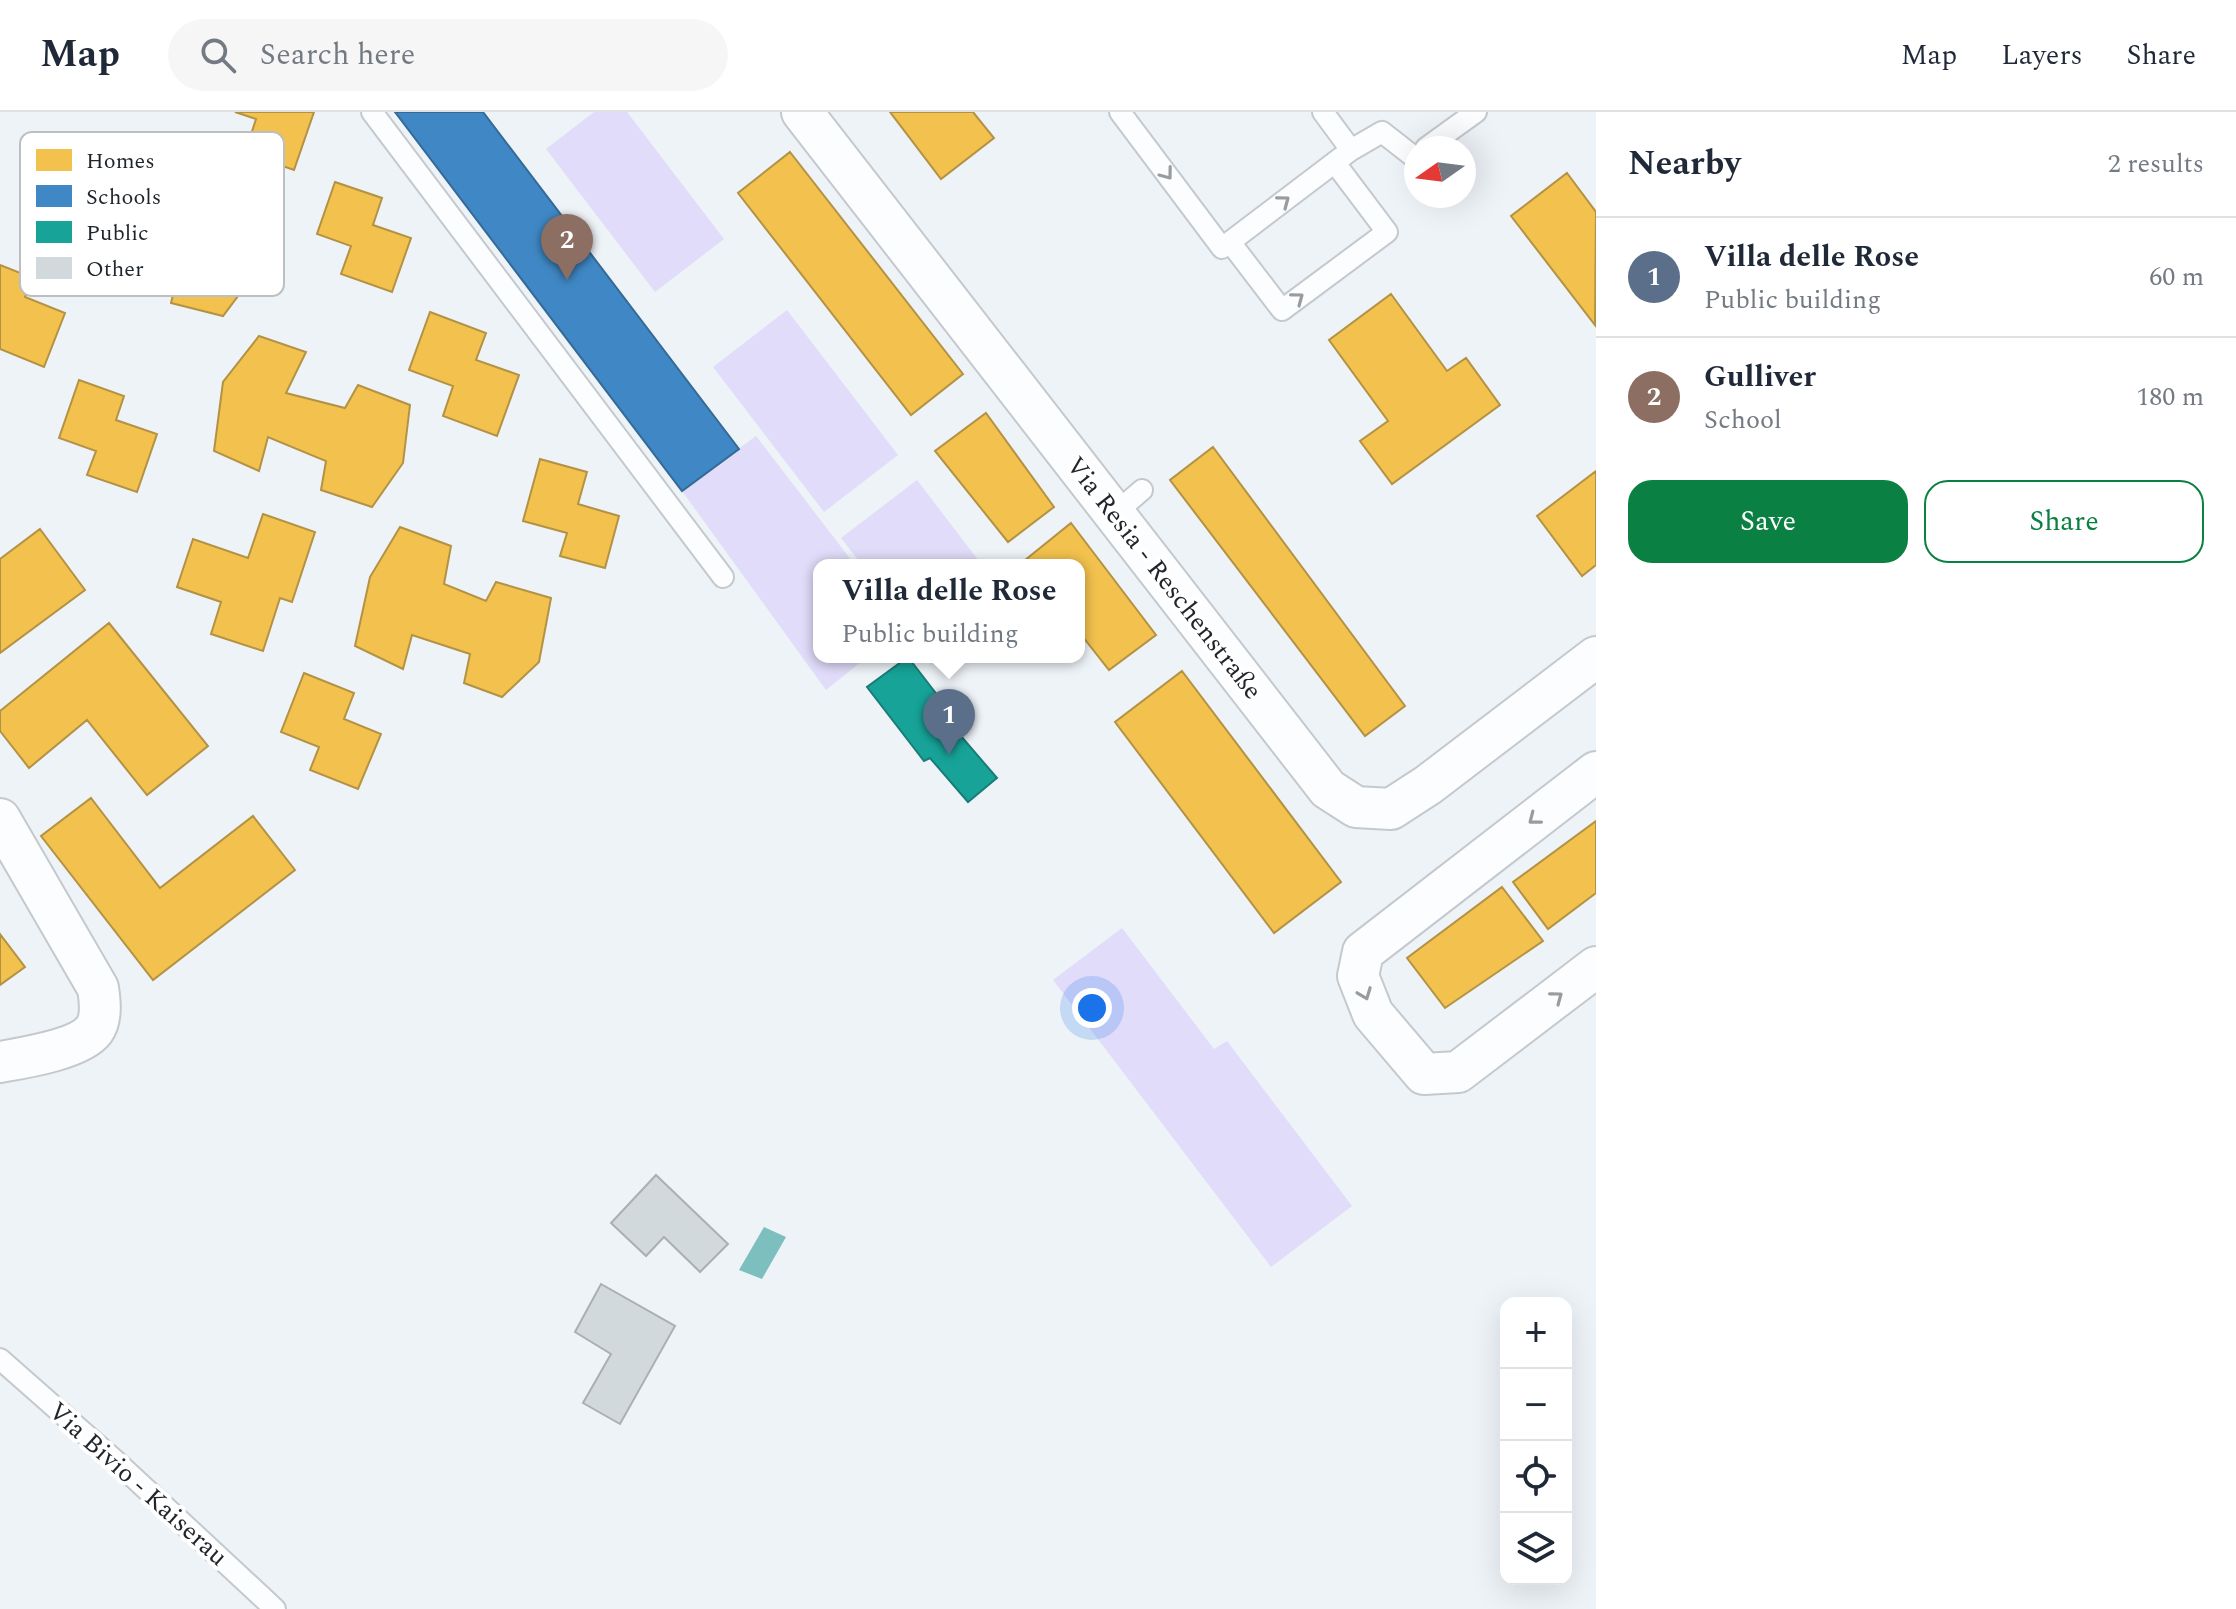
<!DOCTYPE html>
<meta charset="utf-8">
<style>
body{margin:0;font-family:Spectral,serif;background:#f6f6f7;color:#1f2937}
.controls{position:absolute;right:24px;bottom:24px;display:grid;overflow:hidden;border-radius:16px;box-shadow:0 8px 32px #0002}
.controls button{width:72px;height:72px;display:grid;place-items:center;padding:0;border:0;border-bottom:2px solid #e0e1e3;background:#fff;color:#1f2937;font:40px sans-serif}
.compass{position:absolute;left:1404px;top:24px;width:72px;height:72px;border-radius:50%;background:#fff;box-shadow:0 8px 32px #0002;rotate:256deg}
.you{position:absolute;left:1092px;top:896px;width:28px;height:28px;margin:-20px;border:6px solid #fff;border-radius:50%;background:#1a73e8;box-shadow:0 0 0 12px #1a73e833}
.badge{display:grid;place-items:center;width:52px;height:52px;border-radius:50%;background:#0b8043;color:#fff;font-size:26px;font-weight:700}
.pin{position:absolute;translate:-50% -66px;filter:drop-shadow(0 2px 4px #0008)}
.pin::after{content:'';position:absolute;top:42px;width:28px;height:24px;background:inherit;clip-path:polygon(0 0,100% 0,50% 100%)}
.popup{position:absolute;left:813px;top:447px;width:272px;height:104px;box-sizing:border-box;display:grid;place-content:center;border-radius:16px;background:#fff;filter:drop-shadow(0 2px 6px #0005);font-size:26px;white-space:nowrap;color:#747a83}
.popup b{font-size:30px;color:#1f2937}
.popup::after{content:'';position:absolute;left:50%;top:100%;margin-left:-16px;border:16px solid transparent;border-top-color:#fff}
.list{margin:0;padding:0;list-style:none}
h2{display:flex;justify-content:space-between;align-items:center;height:104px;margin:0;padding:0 32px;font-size:34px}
h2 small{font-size:26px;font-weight:400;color:#747a83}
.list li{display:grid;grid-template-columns:52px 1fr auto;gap:24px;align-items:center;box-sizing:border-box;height:120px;padding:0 32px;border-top:2px solid #e0e1e3}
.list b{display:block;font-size:30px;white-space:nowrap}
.list p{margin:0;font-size:26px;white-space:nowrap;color:#747a83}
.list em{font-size:26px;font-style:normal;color:#747a83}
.actions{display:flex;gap:16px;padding:24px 32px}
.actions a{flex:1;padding:18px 0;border:2px solid #0b8043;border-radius:24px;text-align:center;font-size:28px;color:#0b8043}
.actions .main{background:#0b8043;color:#fff}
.icon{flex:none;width:44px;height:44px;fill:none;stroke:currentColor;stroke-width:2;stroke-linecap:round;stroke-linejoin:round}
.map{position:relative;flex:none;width:1596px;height:1497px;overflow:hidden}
header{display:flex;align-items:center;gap:48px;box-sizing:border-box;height:112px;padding:0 40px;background:#fff;border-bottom:2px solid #e0e1e3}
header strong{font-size:38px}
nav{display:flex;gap:44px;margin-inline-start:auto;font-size:28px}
.search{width:560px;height:72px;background:#f6f6f7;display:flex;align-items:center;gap:20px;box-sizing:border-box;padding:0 28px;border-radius:44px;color:#747a83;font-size:30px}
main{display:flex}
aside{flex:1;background:#fff}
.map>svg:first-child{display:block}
</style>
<header>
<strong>Map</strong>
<div class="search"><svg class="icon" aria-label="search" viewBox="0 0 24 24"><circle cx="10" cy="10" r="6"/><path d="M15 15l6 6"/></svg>Search here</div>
<nav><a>Map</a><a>Layers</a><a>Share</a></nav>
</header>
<main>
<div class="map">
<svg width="1596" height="1497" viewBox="0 0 1596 1497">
<rect width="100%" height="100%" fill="#eef3f8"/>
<path fill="#e0dcf9" d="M594,0H627L724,127L655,180L546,37Z
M787,198L898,343L824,400L713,255Z
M756,324L855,453H819V545H867L826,578L682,379Z
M917,368L982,453H862L841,426Z
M1122,816L1214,937L1227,929L1352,1094L1271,1155L1053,868Z"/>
<path fill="#7dbfbf" d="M764,1115L786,1125L762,1167L739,1158Z"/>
<path fill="#f2c14e" stroke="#b39244" stroke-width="2" d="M235,0H314L294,58L245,41L256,7Z
M890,0H973L994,26L941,67Z
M117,39L162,51L152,94L197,110L205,90L259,109L247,172L223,204L171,191L177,166L133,144L117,170L69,153L82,89Z
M790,40L963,262L911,303L738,81Z
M1567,61L1596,100L1595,213L1511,104Z
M335,70L382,86L373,113L411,126L392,180L341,162L351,134L317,122Z
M0,153L33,166L25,185L65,201L44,255L0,237Z
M1391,182L1447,259L1466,246L1500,293L1392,372L1360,329L1388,309L1329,228Z
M430,200L486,221L476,248L519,263L497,324L443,304L453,274L409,258Z
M259,224L306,240L286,281L345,296L358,273L410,293L403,351L372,395L321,378L326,349L268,325L259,359L214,339L223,270Z
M79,268L124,284L116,308L157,322L137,380L87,363L96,339L59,326Z
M986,301L1054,395L1008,430L935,339Z
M1213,335L1405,594L1365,624L1170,368Z
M540,347L587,360L578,392L619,404L605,456L560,444L567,421L523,409Z
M1596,359V453L1582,464L1537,404Z
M263,402L315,420L292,490L280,486L263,539L211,522L221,490L177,475L193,427L248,446Z
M1071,411L1156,523L1109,558L1079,520V453H1027L1024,449Z
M400,415L451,434L444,472L486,489L496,470L551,486L539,550L502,585L464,571L470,542L412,523L403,557L355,534L370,465Z
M40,417L85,478L0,541V447Z
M109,511L208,634L147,683L87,608L29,656L0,619V599Z
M1182,559L1341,770L1274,821L1115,610Z
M304,561L354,581L344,607L381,622L358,677L310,658L319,635L281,620Z
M91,686L160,776L253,704L295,758L153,868L41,724Z
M1596,709V781L1548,817L1513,770Z
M1502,775L1543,829L1445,896L1407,846Z
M0,822L25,855L0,873Z"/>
<path fill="#3f88c5" stroke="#356a97" stroke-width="2" d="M395,0H483L739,337L682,379Z"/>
<path fill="#17a398" stroke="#197d77" stroke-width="2" d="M908,545L965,619L960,623L997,666L968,690L930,646L924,649L867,575Z"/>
<path fill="#d2d9dd" stroke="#a9afb3" stroke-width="2" d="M656,1063L728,1132L700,1160L664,1125L646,1144L611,1111Z
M601,1172L675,1214L620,1312L583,1291L611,1242L575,1220Z"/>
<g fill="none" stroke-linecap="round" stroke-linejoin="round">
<defs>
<path id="lane" d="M372,0L723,465
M1120,0L1222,136L1351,38L1323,0
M1426,36L1476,0
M1351,38L1382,20L1414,45L1416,44
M1230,130L1282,198L1387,120L1335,51
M1114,402L1142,378
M0,1247L118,1351L275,1497"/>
<path id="street" d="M802,0L1328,677L1356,695L1391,697L1428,673L1596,545
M1596,660L1363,840L1358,864L1373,902L1424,962L1458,960L1596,855
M0,707L98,876C100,889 102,907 94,918C80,937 23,946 0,950"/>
</defs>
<use href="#lane" stroke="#c4c9ce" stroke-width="24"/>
<use href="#street" stroke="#c4c9ce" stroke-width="44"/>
<use href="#lane" stroke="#fcfdfe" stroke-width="20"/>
<use href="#street" stroke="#fcfdfe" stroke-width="40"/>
</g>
<defs><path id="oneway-chevron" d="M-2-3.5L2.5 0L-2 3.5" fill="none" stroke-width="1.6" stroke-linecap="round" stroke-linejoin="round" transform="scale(2)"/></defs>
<g stroke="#999c9f">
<use href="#oneway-chevron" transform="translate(1167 62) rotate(53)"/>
<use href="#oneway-chevron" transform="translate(1284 89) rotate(-37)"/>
<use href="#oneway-chevron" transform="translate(1298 186) rotate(-37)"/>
<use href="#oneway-chevron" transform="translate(1534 707) rotate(142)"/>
<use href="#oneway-chevron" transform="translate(1365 882) rotate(69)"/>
<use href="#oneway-chevron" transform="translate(1557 885) rotate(-37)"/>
</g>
<g text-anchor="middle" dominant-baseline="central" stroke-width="8" stroke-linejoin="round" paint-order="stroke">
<g font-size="26" fill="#1f252b" stroke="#fff">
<text transform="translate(1164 466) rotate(52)">Via Resia - Reschenstraße</text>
<text transform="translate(138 1372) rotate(42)">Via Bivio - Kaiserau</text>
</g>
</g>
<rect x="20" y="20" width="264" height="164" rx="12" fill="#fff" stroke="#bcbebf" stroke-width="2"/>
<rect x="36" y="37" width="36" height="22" fill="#f2c14e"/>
<rect x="36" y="73" width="36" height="22" fill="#3f88c5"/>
<rect x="36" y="109" width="36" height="22" fill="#17a398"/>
<rect x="36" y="145" width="36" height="22" fill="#d2d9dd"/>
<g font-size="22" fill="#1f252b">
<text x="86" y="56">Homes</text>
<text x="86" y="92">Schools</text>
<text x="86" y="128">Public</text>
<text x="86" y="164">Other</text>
</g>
</svg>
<div class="controls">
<button>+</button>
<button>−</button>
<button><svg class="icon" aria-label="locate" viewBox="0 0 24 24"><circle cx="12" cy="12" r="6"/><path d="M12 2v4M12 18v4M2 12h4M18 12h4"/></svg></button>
<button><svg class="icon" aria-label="layers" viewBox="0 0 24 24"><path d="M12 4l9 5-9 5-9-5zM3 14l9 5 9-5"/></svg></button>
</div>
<svg class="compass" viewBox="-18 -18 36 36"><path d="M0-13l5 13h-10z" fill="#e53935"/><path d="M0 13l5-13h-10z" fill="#747a83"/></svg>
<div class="you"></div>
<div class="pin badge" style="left:949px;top:643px;background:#5c6f8a">1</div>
<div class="popup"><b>Villa delle Rose</b>Public building</div>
<div class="pin badge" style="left:567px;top:168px;background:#8d6e63">2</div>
</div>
<aside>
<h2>Nearby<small>2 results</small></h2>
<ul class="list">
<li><span class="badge" style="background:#5c6f8a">1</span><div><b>Villa delle Rose</b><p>Public building</p></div><em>60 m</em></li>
<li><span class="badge" style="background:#8d6e63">2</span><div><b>Gulliver</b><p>School</p></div><em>180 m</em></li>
</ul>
<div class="actions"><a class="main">Save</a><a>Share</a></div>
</aside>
</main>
